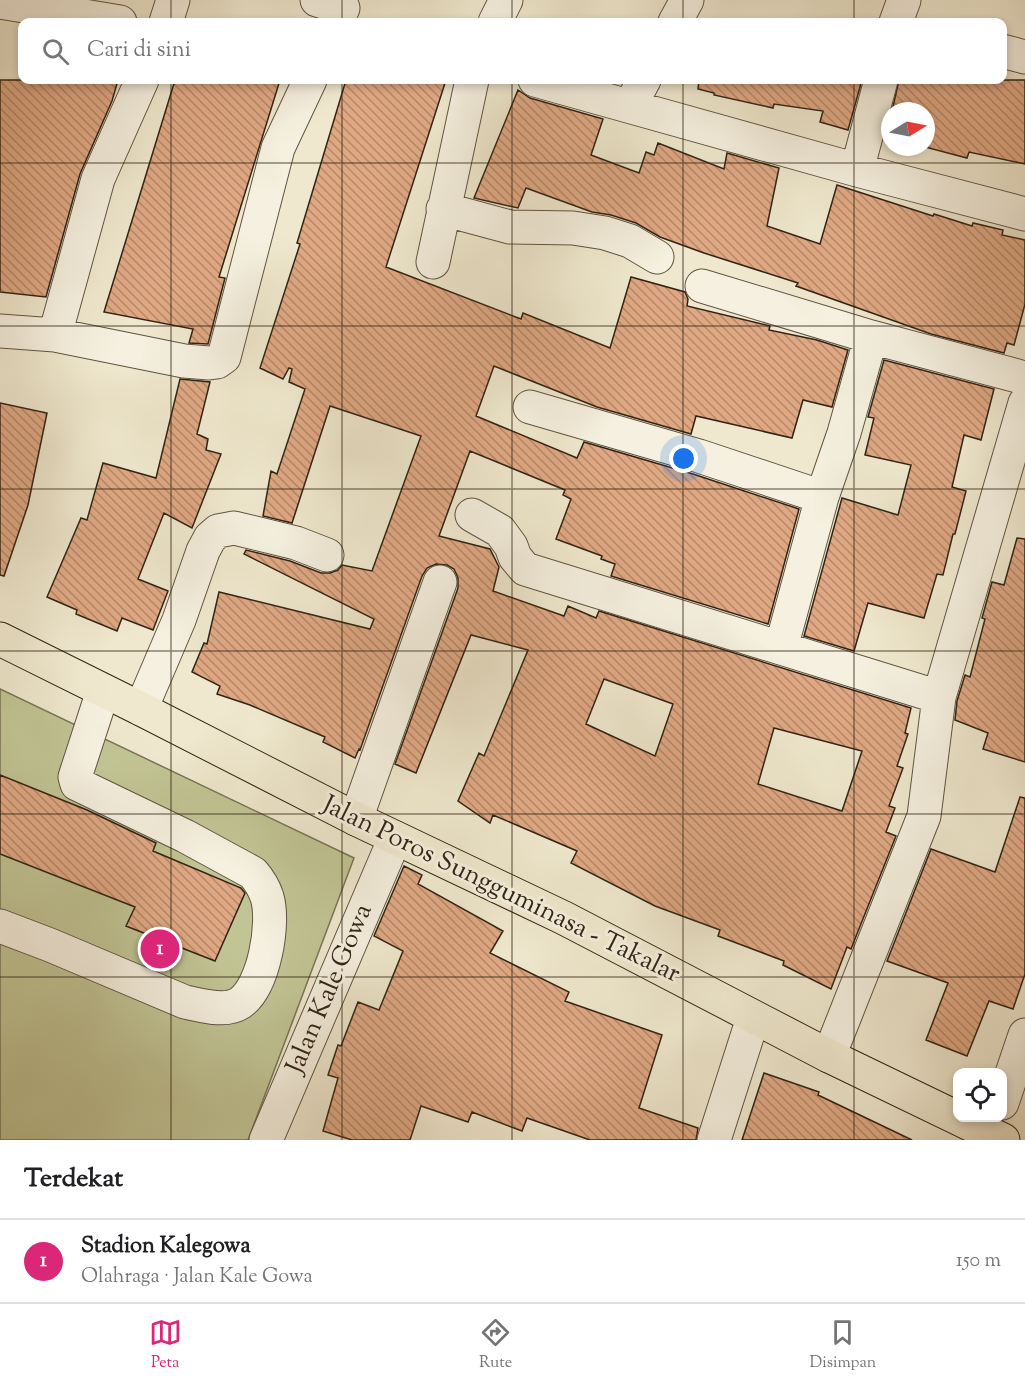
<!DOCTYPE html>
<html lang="id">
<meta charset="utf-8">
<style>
body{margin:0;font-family:"Sorts Mill Goudy",serif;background:#f6f6f6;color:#202124}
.controls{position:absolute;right:18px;bottom:18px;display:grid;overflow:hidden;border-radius:12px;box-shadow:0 3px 9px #0003}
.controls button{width:54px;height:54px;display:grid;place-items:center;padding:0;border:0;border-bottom:2px solid #e0e0e0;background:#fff;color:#202124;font:30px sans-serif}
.compass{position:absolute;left:881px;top:102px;width:54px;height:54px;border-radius:50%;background:#fff;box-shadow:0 3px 9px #0003;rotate:80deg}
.you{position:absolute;left:684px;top:459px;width:21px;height:21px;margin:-15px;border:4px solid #fff;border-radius:50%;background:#1a73e8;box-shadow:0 0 0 9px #1a73e833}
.badge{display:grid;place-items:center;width:39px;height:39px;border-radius:50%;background:#db2777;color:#fff;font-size:20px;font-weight:700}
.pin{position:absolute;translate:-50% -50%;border:3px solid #fff;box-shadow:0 2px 6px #0006}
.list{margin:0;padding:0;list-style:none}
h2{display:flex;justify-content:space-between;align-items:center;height:78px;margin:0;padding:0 24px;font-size:26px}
h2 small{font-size:20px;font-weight:400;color:#757577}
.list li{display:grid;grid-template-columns:39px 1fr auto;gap:18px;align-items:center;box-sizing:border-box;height:84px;padding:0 24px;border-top:2px solid #e0e0e0}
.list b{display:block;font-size:22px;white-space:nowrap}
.list p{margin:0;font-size:20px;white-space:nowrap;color:#757577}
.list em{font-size:20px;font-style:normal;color:#757577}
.icon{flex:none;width:33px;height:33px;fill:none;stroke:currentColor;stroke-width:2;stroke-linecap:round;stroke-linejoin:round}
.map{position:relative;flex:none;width:1025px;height:1140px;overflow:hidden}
.search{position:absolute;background:#fff;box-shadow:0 3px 9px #0003;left:18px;right:18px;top:18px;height:66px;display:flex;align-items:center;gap:15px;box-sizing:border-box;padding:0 21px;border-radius:12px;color:#757577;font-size:22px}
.sheet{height:162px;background:#fff}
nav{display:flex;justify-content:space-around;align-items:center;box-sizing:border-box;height:84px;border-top:2px solid #e0e0e0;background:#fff;font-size:16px;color:#757577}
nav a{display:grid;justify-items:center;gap:3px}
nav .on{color:#db2777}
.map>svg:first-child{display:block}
</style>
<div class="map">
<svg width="1025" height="1140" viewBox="0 0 1025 1140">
<defs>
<pattern id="building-back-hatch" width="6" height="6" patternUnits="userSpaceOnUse" patternTransform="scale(1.5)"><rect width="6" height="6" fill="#dfa883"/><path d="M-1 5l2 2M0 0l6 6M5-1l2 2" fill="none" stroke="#b5886a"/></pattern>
</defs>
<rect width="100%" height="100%" fill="#efe8ce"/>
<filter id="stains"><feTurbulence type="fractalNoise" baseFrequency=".00333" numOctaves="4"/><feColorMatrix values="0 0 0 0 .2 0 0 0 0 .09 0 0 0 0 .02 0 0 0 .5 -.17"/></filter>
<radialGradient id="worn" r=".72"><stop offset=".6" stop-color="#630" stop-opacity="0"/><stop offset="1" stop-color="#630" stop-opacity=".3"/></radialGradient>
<path fill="#c1c494" stroke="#797454" stroke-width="1.5" d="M0,689L354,858L248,1140H0Z"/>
<path fill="url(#building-back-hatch)" stroke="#312313" stroke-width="1.5" fill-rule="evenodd" d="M0,80H118L112,101L80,174L46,297L0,292Z
M175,80H280L219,277L225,278L208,344L189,343L193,329L104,312Z
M346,80H446L386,267L521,319L523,313L610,348L631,277L685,292L688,299L687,306L770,326L769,330L817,340L848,350L832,407L803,400L792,438L696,416L691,434L597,407L494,366L476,416L577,458L584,442L693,474L799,509L768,624L611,576L615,564L601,559L602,556L556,539L571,499L563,495L565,490L470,451L439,536L490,549L499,567L493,591L564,616L568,606L596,618L599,611L911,708L905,733L908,734L897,766L903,768L889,806L895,808L886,832L896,836L851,949L847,947L831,989L783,965L784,961L718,936L720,930L655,906L571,863L577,851L493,815L490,823L458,801L479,753L484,756L528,650L471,635L416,773L395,764L458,588V578L454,569L447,565L436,564L427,568L422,576L360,750L359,749L355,758L323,742L325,737L250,705L217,694L220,686L192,672L204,643L207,644L219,592L370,629L374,619L244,554L246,550L290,561L321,573H330L338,570L342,565L372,571L421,436L330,406L292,523L263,516L271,471L277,474L305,389L289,382L292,369L289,368L283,379L260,368L300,244L297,243ZM604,679L673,704L655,756L586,724ZM774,728L862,751L842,811L758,784Z
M699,80H862L848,130L820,122L823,111L774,104L773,108L714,95V93L698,89Z
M899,80H1025V164L969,152L967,158L925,147L926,111H892Z
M518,90L530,98L603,119L591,155L639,173L646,152L654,155L658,143L724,169L727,153L779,168L767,226L820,244L837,185L933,216L934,214L972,226L973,223L1003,230L1002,235L1025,240V304L1014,345L1007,343L1004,353L931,334L796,286L798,283L704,253L660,237L636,223L611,215L592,212L526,188L518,208L474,198Z
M884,360L994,389L981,440L964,435L952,487L966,491L955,534H953L943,575L937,574L924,618L868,603L854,651L804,636L842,498L898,515L911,465L865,455L874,418L868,417Z
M180,379L210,382L197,434L208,439L206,450L221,454L192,528L164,513L138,579L168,591L153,630L122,618L117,631L76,614L77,610L47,597L81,518L87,520L103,463L156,478Z
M0,403L47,413L28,505L4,576L0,575Z
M1017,538L1025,539V762L983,749L988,733L955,720L957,701L965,675L970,677L985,619L982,618L992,582L1004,585Z
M0,775L87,810L156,843L153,851L241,888L245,893L215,961L126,926L135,907L0,854Z
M1020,797L1025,798V974L1013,1009L989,1001L967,1056L926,1040L948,983L887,961L931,849L995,872Z
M404,866L422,875L418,884L503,931L490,953L569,992L565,1001L662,1035L639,1108L698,1128L696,1140H590L527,1118L522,1131L472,1112L468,1122L421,1106L410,1140H352L323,1131L338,1078L328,1075L338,1045L341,1046L358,1002L379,1010L403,951L374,936Z
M764,1073L819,1092L818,1095L912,1140H742Z"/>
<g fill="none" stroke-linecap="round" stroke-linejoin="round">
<defs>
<path id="minor" d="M317,0L343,8L336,22
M0,2L120,22
M166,22L173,0
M495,22L506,0
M675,22L687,0
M896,22L904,0
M1002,51L1025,57
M535,80L857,170L1025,214
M630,106L644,80
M857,170L881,80
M443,209L510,227L573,228L605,233L630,241L657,257
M433,262L472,80
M702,286L871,337L1025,378
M0,331L55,335L184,361L209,363L217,362L224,357L278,148L310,80
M55,335L98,179L142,80
M530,407L699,456L822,497L781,648
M822,497L844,433L871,337
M472,515L500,531L511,546L515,557L525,569L939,697
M141,709L179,620L203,551L210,538L218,531L234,528L296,543L327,555
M356,819L440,582
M0,926L50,945L185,1002C201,1005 225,1013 240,1003C264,987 275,923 267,897C264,888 259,880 253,873L185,836L77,784L75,777L103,691
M829,1056L924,816L939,697L1025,403
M1002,1103L1025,1035
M266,1140L395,838
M714,1140L753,1018"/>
<path id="highway" d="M0,639L141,709L356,819L564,918L829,1056L1003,1140"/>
</defs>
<use href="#minor" stroke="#605442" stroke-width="35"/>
<use href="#highway" stroke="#312313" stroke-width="35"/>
<use href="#minor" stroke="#f5f0df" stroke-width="33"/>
<use href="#highway" stroke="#efe8ce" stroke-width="33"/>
</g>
<path fill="none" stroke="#312313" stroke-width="1.5" stroke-opacity="0.55" d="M171,0V22M342,0V22M512,0V22M683,0V22M854,0V22M171,80V1140M342,80V1140M512,80V1140M683,80V1140M854,80V1140M0,163H1025M0,326H1025M0,489H1025M0,651H1025M0,814H1025M0,977H1025"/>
<g text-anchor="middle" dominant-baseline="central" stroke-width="6" stroke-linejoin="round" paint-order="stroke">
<g font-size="26" fill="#312313" stroke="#f5f0df">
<text transform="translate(501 890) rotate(26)">Jalan Poros Sungguminasa - Takalar</text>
<text transform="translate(330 989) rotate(-67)">Jalan Kale Gowa</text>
</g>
</g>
<rect width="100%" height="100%" filter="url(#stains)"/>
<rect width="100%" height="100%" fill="url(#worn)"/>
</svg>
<div class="controls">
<button><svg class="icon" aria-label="locate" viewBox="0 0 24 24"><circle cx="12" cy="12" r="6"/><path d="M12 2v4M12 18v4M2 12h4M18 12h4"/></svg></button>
</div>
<svg class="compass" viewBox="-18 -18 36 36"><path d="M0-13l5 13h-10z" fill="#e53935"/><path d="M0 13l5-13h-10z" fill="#757577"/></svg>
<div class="you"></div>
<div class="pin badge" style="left:160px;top:949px">1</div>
<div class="search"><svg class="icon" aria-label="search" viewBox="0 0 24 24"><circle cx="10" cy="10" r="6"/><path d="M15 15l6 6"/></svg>Cari di sini</div>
</div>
<section class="sheet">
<h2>Terdekat<small></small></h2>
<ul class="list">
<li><span class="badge">1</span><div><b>Stadion Kalegowa</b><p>Olahraga · Jalan Kale Gowa</p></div><em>150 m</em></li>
</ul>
</section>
<nav>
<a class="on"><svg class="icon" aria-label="map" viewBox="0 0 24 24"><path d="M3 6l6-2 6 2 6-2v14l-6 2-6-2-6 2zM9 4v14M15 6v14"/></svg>Peta</a>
<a><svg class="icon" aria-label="directions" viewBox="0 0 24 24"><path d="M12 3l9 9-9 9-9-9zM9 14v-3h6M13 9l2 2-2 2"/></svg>Rute</a>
<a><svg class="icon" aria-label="saved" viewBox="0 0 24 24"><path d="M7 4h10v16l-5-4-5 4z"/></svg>Disimpan</a>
</nav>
